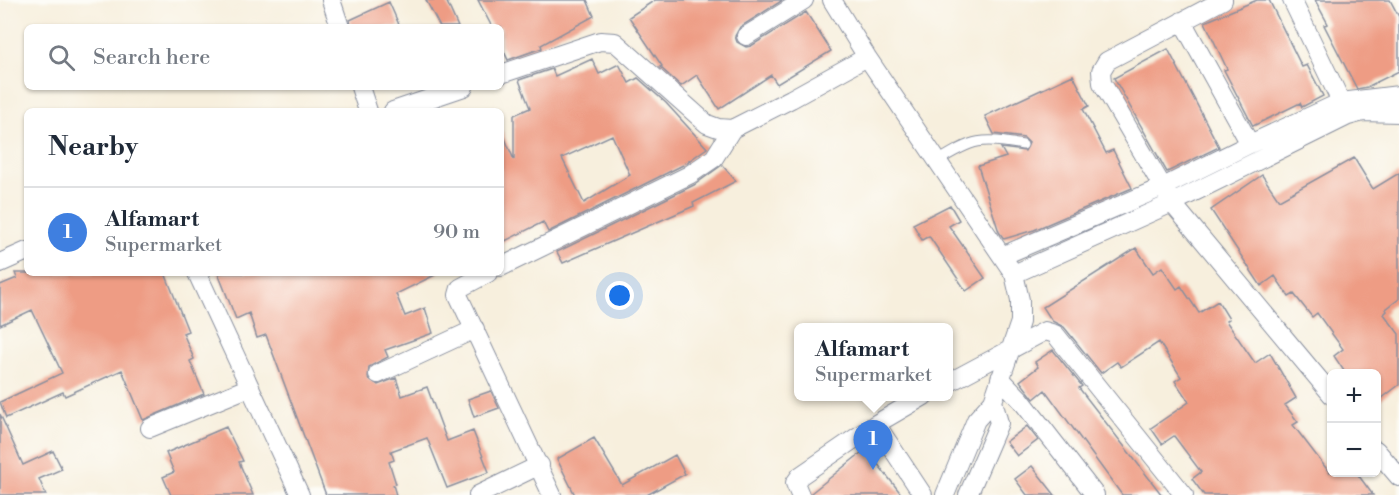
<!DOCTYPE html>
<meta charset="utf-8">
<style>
body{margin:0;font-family:"Libre Bodoni",serif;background:#f2f2f3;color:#1f2937}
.controls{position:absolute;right:18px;bottom:18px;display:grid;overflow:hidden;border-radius:9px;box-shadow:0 2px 4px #0004}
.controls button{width:54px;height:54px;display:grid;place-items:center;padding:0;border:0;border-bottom:2px solid #e0e1e3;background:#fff;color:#1f2937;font:30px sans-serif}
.you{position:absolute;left:620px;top:296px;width:21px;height:21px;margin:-15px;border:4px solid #fff;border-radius:50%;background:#1a73e8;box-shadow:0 0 0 9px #1a73e833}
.badge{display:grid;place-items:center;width:39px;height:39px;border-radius:50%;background:#b5179e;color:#fff;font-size:20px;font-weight:700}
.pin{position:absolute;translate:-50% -50px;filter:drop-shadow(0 2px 3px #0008)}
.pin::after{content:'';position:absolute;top:32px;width:21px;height:18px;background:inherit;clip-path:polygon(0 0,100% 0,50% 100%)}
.popup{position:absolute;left:794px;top:323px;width:159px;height:78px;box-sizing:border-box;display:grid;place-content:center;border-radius:9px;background:#fff;filter:drop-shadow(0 2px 4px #0005);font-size:20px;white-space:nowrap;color:#747a83}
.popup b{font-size:22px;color:#1f2937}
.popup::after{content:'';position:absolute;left:50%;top:100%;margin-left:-12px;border:12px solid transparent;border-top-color:#fff}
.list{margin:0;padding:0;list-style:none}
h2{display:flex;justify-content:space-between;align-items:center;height:78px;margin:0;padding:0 24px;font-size:26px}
h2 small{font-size:20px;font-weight:400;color:#747a83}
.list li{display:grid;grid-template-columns:39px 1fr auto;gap:18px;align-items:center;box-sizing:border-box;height:90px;padding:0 24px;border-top:2px solid #e0e1e3}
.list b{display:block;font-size:22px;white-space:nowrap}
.list p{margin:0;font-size:20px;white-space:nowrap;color:#747a83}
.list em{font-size:20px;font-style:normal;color:#747a83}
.icon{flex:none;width:33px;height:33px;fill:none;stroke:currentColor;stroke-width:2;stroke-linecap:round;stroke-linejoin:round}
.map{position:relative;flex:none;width:1399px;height:495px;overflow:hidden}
.search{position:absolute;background:#fff;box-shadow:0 2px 4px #0004;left:24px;top:24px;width:480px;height:66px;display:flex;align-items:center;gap:15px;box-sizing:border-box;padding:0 21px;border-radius:9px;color:#747a83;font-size:22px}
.panel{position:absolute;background:#fff;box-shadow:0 2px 4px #0004;left:24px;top:108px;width:480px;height:168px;border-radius:9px}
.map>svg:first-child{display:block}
</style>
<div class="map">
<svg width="1399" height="495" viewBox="0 0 1399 495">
<rect width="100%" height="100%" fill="#fdfcf7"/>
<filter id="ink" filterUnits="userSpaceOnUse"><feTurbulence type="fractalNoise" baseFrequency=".0167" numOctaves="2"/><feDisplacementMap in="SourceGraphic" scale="12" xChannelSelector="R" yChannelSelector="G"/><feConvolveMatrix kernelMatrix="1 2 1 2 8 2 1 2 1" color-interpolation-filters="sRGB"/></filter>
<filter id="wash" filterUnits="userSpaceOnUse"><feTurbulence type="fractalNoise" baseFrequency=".008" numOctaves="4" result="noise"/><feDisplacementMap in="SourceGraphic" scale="24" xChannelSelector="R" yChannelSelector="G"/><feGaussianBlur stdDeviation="1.35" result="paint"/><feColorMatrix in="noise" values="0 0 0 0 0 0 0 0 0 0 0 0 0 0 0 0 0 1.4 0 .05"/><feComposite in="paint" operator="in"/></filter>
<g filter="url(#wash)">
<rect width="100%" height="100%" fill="#f7efdd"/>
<g id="blocks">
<path fill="#ee9c84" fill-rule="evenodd" d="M426,0H446L458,27H440Z
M478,0H587L594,16L541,45L542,48L508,60L501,45V27H492Z
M655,0H783L740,27L735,36L737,42L746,47L751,46L806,12L831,51L777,84L771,75L719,109L697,75L681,86L660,67L662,66L629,17Z
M1257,0H1269L1302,67L1307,65L1323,96L1302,107L1300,103L1253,126L1224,70L1227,69L1205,22Z
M1315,0H1390L1399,17V71L1367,87L1357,89L1324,25L1328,24Z
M389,2L400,27H351L350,20Z
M1168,49L1219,147L1167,172L1114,78Z
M592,59L599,74L619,64L629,83L638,78L666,103L707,148L683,165L548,232L543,222L501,243V129L514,160V115L530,108L519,80L552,69L555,76ZM612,135L630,175L584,203L562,158Z
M1073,75L1089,106L1083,109L1106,153L1113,150L1132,188L1034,230L1004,239L999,232L978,166L1006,157L1001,148L1025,151L1029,143L1024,138L994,134L985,116Z
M1354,158L1373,189L1399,173V299L1386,309L1387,311L1384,314L1399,334V385L1377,402V374H1346L1334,356L1343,349L1317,313L1312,317L1294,294L1289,297L1275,276L1261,286L1211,210L1262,175L1279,200Z
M722,165L736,181L693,203L694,206L563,263L557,252L694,185Z
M950,205L959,220L949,226L985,278L966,291L929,236L922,240L913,224Z
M1136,248L1153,273L1162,267L1177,289L1181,286L1199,313L1218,301L1229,319L1226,321L1255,363L1270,353L1296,398L1285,405L1298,422L1293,425L1329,472H1356L1373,495H1204L1192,479L1201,472L1174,436L1162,444L1151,428L1189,402L1175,381L1181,377L1159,342L1121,367L1117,362L1101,373L1064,327L1052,321L1043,307Z
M15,273H165L188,331L183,333L194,359L190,361L204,394L143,420L122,370L65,396L63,392L6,418L0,402L62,373L32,310L0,325V285L17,278Z
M218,273H439L396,294L405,316L425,308L433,333L385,350L388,357L369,367L368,378L378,385L396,378L402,396L427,387L447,441L473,431L489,472L447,488L427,438L391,451L394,460L389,462L396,484L393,485L396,495H326L266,335L257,338L249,313L236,319Z
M1053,350L1082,386L1079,388L1162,495H1122L1045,390L1034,399L1020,381L1038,367L1035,362Z
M491,391L499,408L474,417L468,399Z
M0,414L23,465L53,451L62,469L39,479L46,495H0Z
M1027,426L1038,440L1017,456L1006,442Z
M226,427L243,461L239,462L253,495H171L163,477L174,472L166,453Z
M594,438L622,485L675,455L685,474L647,495H575L557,459Z
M866,449L902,495H811V493Z
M1032,466L1055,495H1027L1015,479Z"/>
</g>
</g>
<g filter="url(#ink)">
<use href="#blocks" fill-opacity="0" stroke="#898f9e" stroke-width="1.5"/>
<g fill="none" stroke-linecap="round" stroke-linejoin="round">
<defs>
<path id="lane" d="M938,161C973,139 982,137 1023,145"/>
<path id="street" d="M331,0L340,27
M832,0L867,57L1014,274L1020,300V322L993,401L976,420L945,495
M1223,0L1107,61L1101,71L1102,83L1172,203L1332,395
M1292,0L1346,112
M746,36L804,0
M501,74L600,41L615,42L707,124L718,128L732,129L791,99L867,57
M360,87L368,111
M393,111L464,87
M1250,144L1341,102L1399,95
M1002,256L1163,187L1250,144L1182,21
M0,263L27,251
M501,267L689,175L714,158L732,129
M197,273L300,495
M488,273L460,288L458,295L552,495
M1014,274L1172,203L1348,116L1363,112L1399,113
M378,374L475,329
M1000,378L1021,400L1095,495
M948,383L1045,331L1055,334L1184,495
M876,424L923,495
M150,428L250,387
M1376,450L1399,477
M478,495L540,465
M800,495L795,483L800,476L876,424L924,396
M968,495L999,423L993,401"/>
</defs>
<use href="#lane" stroke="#898f9e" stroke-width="11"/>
<use href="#street" stroke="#898f9e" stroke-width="20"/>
<use href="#lane" stroke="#fff" stroke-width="9"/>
<use href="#street" stroke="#fff" stroke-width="18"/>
</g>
</g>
</svg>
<div class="controls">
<button>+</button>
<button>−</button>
</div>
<div class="you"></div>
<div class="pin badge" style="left:873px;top:470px;background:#3f7fe0">1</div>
<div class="popup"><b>Alfamart</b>Supermarket</div>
<div class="search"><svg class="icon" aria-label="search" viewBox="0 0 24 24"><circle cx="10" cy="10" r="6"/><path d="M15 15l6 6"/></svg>Search here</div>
<section class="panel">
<h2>Nearby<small></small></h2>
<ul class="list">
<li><span class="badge" style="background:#3f7fe0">1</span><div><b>Alfamart</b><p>Supermarket</p></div><em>90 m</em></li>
</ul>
</section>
</div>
